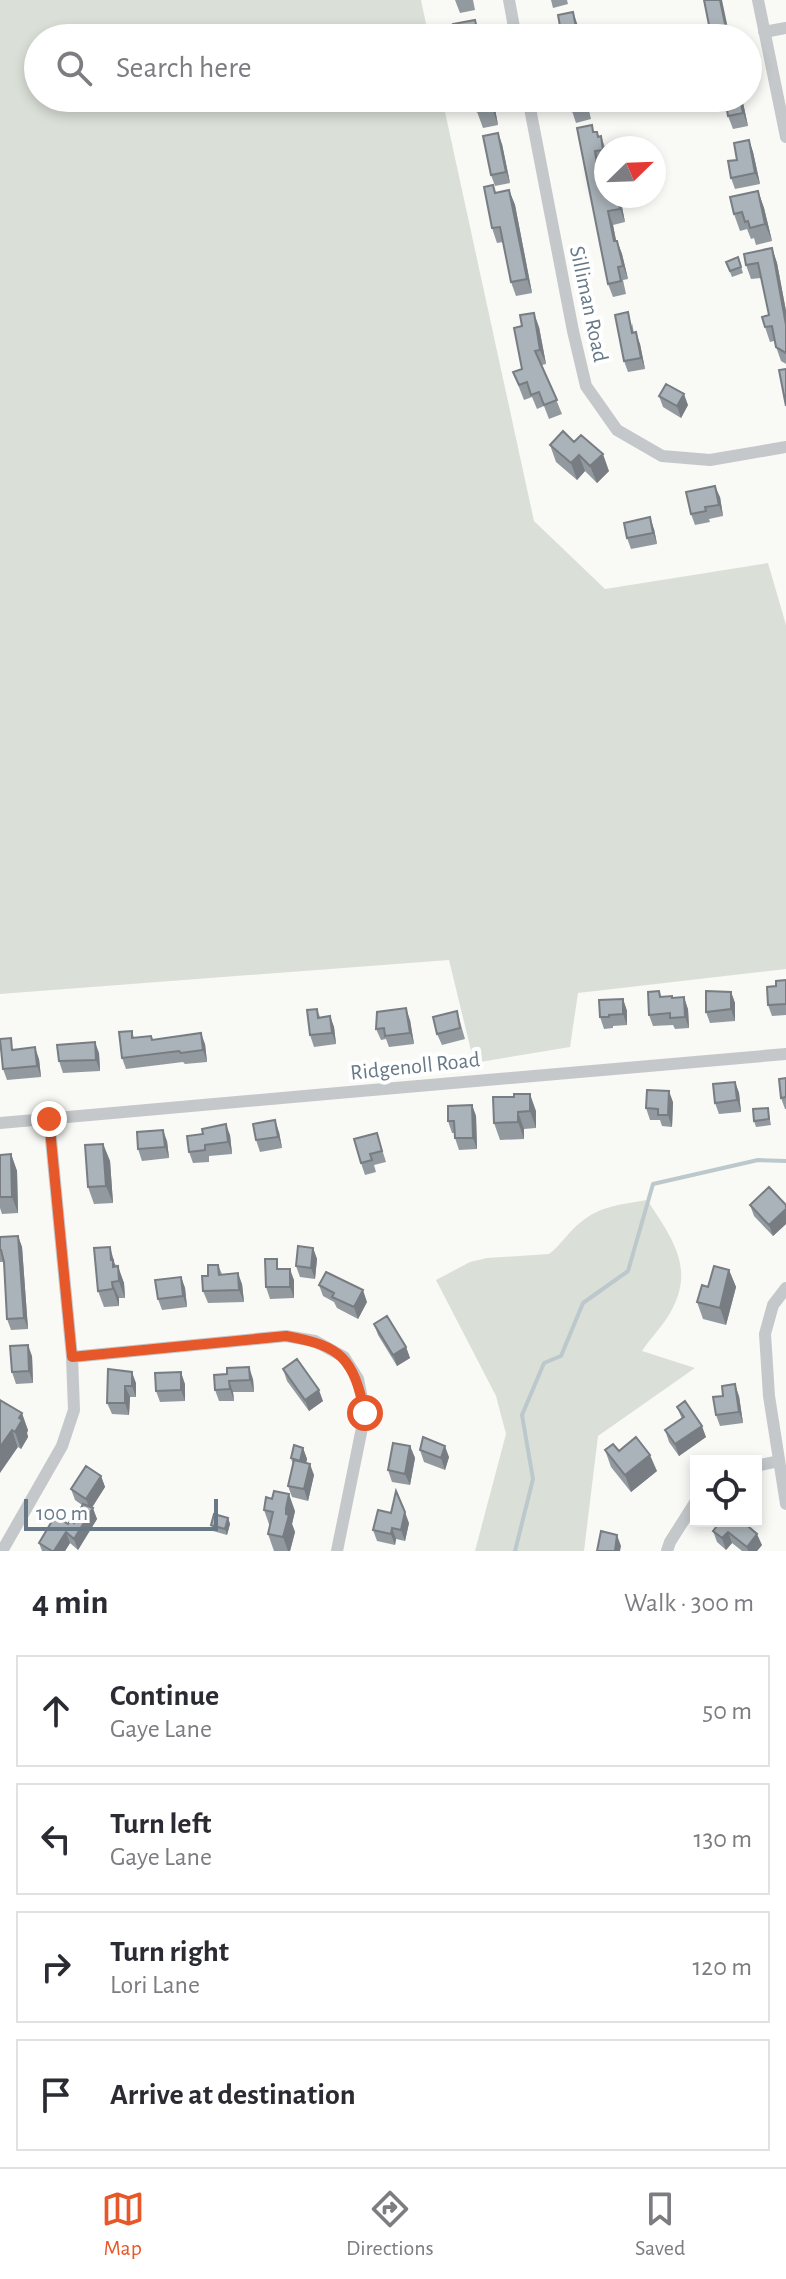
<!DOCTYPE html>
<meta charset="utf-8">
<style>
body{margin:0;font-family:"Alegreya Sans",sans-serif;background:#f7f7f7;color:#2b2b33}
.controls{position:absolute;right:24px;bottom:24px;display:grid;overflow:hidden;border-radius:0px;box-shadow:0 4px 12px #0003}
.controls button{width:72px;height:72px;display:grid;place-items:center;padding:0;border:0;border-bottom:2px solid #e1e1e2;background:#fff;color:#2b2b33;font:40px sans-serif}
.compass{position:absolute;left:594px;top:136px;width:72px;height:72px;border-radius:50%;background:#fff;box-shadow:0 4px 12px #0003;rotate:67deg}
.scale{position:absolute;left:24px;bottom:20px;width:194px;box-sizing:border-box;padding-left:8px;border:4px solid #677987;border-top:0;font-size:22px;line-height:28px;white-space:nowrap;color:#677987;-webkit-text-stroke:6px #fff;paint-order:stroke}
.stop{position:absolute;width:24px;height:24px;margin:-18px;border:6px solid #e65729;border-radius:50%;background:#fff}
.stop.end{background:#e65729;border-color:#fff;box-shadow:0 2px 8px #0008}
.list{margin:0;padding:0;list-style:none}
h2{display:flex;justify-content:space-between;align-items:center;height:104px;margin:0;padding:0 32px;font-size:34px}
h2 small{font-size:26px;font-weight:400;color:#7c7c81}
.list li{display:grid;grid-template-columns:52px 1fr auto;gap:24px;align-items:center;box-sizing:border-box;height:112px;margin:0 16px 16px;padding:0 16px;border:2px solid #e1e1e2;border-radius:0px}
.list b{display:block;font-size:30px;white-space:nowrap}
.list p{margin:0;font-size:26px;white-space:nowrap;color:#7c7c81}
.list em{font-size:26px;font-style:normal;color:#7c7c81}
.icon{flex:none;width:44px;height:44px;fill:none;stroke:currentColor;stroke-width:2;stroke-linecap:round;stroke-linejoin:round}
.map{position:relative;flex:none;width:786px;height:1551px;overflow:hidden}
.search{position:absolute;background:#fff;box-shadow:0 4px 12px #0003;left:24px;right:24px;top:24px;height:88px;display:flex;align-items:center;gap:20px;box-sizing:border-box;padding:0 28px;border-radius:44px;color:#7c7c81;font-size:30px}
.sheet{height:616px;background:#fff}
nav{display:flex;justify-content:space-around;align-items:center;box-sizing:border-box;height:112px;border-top:2px solid #e1e1e2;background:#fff;font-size:22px;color:#7c7c81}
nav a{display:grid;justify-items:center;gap:4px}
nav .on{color:#e65729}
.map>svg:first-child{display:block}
</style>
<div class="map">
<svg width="786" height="1551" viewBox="0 0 786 1551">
<rect width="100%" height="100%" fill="#f9f9f6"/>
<path fill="#dae0d7" d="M0,0H421L429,38H38V98H442L534,521L605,589L768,563L786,625V969L578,993L570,1047L474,1063L449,960L0,994Z
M647,1200C675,1242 698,1273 665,1321C658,1331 649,1340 642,1351L695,1368L598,1436L584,1551H475L506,1434L496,1396L436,1280L470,1262L487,1258L549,1254C561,1245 569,1231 581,1222C600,1206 623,1204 647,1200Z"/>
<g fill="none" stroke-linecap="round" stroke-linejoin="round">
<path stroke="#bcc8cc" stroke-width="4" d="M515,1551L533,1479L522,1415L544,1363L561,1356L583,1303L628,1271L653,1184L758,1160L786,1161"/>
<path stroke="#c4c8cb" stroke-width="12" d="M509,0L516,38
M758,0L786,137
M764,32L786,28
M528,98L573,331L586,386L617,430L662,456L710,460L786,447
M0,1123C262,1101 524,1075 786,1054
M786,1288L773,1305L765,1334L769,1396L786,1504
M72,1357L286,1336L315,1341L344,1357L358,1379L365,1413L337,1551
M756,1466L779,1461
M2,1551L62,1446L74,1410L72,1357L49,1119
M667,1551L670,1542L696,1501"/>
</g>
<path fill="#929a9f" d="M455,0H473L475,10L460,13Z
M551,0H567L568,4L553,8Z
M461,98H493L498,125L483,128L476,109L466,111Z
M570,98H593L594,101L587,102L591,119L576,123L572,111Z
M720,98H742L748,126L733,129L728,116L725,101L722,102Z
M592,125L594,132H597L599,137L601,136L606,150V164L600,165L603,182H604L606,187V196L622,207L625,222L613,225L616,241H617L622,254L628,279L623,280L626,294L613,297L608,284Z
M749,140L753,152L760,184L735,189L731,178L737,160Z
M502,144L510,183L495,186L491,175Z
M509,190L515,205L532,293L516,296L511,282L503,242L497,243L492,228L496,193Z
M758,191L764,208L772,241L756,245L754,238L751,239L747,229L740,231L734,214Z
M772,248L777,263L786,311V364L781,361L774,341L770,342L765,327L769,315L761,278L751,279L746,265Z
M738,257L743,273L732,277L726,262Z
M632,323L634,333L640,344L645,369L628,372L624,361Z
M539,327L546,364L542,365L562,414L549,419L544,406L537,409L532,397L524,400L513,372L522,369Z
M659,396L688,405L681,418L663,407Z
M574,442L609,471L597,483L585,471L577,480L556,462L550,445Z
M720,497L723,516L709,519L710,522L695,525L691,514Z
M654,529L657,544L631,549L627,538Z
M786,980V1015L772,1016L768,1005L776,986Z
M659,991L661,996L673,998L688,1009L689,1028L675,1029L673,1025L653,1026L649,1015Z
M731,992L735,1003V1021L710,1023L706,1012Z
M623,999L627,1011V1025L613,1026V1028L604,1029L600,1017Z
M317,1009L320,1017L330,1016L334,1027L336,1044L314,1047L310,1035Z
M457,1011L465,1039L442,1045L437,1034Z
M410,1020L414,1044L389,1047L386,1039L381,1040L376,1029Z
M132,1031L134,1038L205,1044L207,1062L185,1064L183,1062L126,1069L122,1058Z
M15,1049L39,1059L41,1077L7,1080L3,1069Z
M99,1053L100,1071L63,1073L59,1061Z
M786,1078V1109H785L781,1098Z
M735,1082L739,1093L741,1112L719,1114L715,1103Z
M514,1097L536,1111V1128L524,1129V1139L500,1140L494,1123Z
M673,1102L672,1127L662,1126L660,1120H650L646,1108Z
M472,1105L476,1116L477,1149L459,1150L455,1138V1133H452L448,1121Z
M768,1108L771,1125L756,1127L754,1121Z
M279,1132L282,1148L260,1152L256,1140Z
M377,1133L386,1162L374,1165L376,1172L365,1175L361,1163Z
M230,1135L232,1154L209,1156V1162L193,1163L189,1152L187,1136Z
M167,1141L169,1158L142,1161L138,1149Z
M103,1144L110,1161L113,1203L94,1204L88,1187Z
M11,1154L17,1171L18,1213L2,1214L0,1208V1155Z
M750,1205H786V1224L773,1236L754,1216Z
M18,1236L22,1247L28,1329L11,1330L7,1319L4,1262H0V1237Z
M313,1248L317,1259L315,1279L300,1277L296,1266Z
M116,1264L124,1283L125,1298H119V1306L104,1307L98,1291Z
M218,1265L222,1274L242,1284L244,1302L208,1303L203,1291L208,1276Z
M280,1269L294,1280V1298L270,1299L266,1287Z
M729,1270L736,1287L726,1325L703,1319L697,1302Z
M181,1277L185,1288L187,1307L162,1310L158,1299Z
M319,1285L367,1302L358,1319L337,1308L334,1302L323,1296Z
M374,1324L406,1347L410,1358L397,1366L378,1335Z
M32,1356L33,1383L16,1384L12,1372Z
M108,1369L136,1383V1397H130L129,1415L112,1414L107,1403Z
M283,1369L323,1401L309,1411L287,1381Z
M214,1375L253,1379L254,1392H233L234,1401H219L215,1390Z
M185,1384V1401L160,1402L156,1391Z
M723,1396H739L743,1423L720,1426L716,1415Z
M0,1400L28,1430L27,1433L28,1437L21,1449L18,1447Z
M677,1407L706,1437L679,1456L669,1442L665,1430L682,1419Z
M410,1446L415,1458L410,1485L392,1482L388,1470Z
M303,1448L307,1459L306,1463L314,1475L308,1501L292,1497L288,1486L293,1465L291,1458Z
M420,1450L449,1457L445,1470L424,1462Z
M605,1450L619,1451L657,1471L631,1492L611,1467Z
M101,1476L105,1487L92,1508L97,1519L78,1550L70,1543L65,1551H42L39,1543L68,1524L74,1523L82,1505L75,1500L71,1489Z
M264,1510L295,1511L292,1524L295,1532L290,1551H274L268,1534L270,1527Z
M228,1518L230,1524L227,1535L213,1531L211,1525Z
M721,1521L762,1545L757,1551H742L732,1543L726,1550L717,1542L713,1531Z
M409,1523L405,1541L396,1539L395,1545L377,1541L373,1530Z"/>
<path fill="#777d82" d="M720,0H722L730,38H728Z
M573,12L577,23L580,38H578Z
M490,98H493L498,125L492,108Z
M740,98H742L748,126L743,113Z
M498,133L502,144L510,183L506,172Z
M749,140L753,152L760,184L755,173Z
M595,151L600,165L605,196L600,183Z
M509,190L515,205L532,293L527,279Z
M758,191L764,208L772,241L765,224Z
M618,196L622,207L625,222L620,209Z
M608,211L613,225L619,255L614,241Z
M617,241L622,254L628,279L623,266Z
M772,248L777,263L786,311V325Z
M534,313L539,327L546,364L540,350Z
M636,332L640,344L645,369L641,358Z
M684,394L688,405L681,418L677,406Z
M603,454L609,471L597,483L590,466Z
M579,455L585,471L577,480L571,463Z
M715,486L720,497L723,516L719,505Z
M650,517L654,529L657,544L653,533Z
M731,992L735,1003V1021L731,1009Z
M684,997L688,1009L689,1028L685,1017Z
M623,999L627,1011V1025L623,1014Z
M406,1008L410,1020L414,1044L410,1033Z
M330,1016L334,1027L336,1044L332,1033Z
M201,1033L205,1044L207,1062L203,1050Z
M95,1042L99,1053L100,1071L96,1060Z
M35,1047L39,1059L41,1077L37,1066Z
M735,1082L739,1093L741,1112L737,1100Z
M669,1091L673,1102L672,1127L668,1115Z
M530,1094L536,1111V1128L530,1111Z
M472,1105L476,1116L477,1149L473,1138Z
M518,1112L524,1129V1139L518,1122Z
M275,1120L279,1132L282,1148L278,1137Z
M226,1124L230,1135L232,1154L228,1142Z
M163,1130L167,1141L169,1158L165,1147Z
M103,1144L110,1161L113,1203L106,1186Z
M11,1154L17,1171L18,1213L12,1197Z
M786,1209V1224L773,1236L769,1225Z
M18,1236L22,1247L28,1329L24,1318Z
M110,1247L116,1268L118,1266L124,1283L125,1298L111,1260Z
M313,1248L317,1259L315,1279L311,1268Z
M290,1269L294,1280V1298L290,1287Z
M729,1270L736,1287L726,1325L720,1308Z
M238,1273L242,1284L244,1302L239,1290Z
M181,1277L185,1288L187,1307L183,1296Z
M112,1282L119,1298V1306L113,1289Z
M363,1290L367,1302L358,1319L354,1307Z
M28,1345L32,1356L33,1383L29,1371Z
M406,1347L410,1358L397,1366L393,1355Z
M249,1367L253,1379L254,1392L250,1380Z
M132,1372L136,1383V1397L132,1386Z
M181,1372L185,1384V1401L181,1390Z
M229,1381L233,1392L234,1401L230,1389Z
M735,1384L739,1396L743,1423L739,1412Z
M125,1386L130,1397L129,1415L125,1403Z
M319,1390L323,1401L309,1411L305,1400Z
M22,1413L28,1430L27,1433L28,1437L21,1449L15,1432L19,1418Z
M702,1426L706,1437L679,1456L675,1444Z
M12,1430L18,1447L0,1473V1447Z
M410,1446L415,1458L410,1485L405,1474Z
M445,1446L449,1457L445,1470L441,1458Z
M303,1448L307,1459L304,1472L300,1461Z
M650,1455L657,1471L631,1492L625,1475Z
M310,1464L314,1475L308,1501L304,1489Z
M101,1476L105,1487L90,1510L86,1499Z
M289,1494L295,1511L292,1524L295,1532L290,1551H288L283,1537L286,1508Z
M93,1508L97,1519L78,1550L74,1539Z
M405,1512L409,1523L405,1541L401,1530Z
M228,1518L230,1524L227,1535L225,1529Z
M392,1528L396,1539L395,1545L391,1534Z
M66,1532L70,1543L65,1551H54Z
M728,1532L732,1543L726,1550L722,1538Z
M757,1534L762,1545L757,1551H748L747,1547Z
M617,1535L621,1546L620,1551H615Z"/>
<path fill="#aab3b9" stroke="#777d82" stroke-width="2" d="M704,0H720L728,38H705L702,26L709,25Z
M573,12L578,38H558L556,27L560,26L558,15Z
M475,20L479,38H456L453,24Z
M474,98H490L492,108L477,111Z
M570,98H584L587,108L572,111Z
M725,98H740L743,113L728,116Z
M592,125L593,132H597L598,137L601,136L603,150L595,151L600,183L604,182L606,196H618L620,209L608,211L614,241H617L623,266L618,267L621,281L608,284L577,128Z
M498,133L506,172L491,175L483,136Z
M749,140L755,173L731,178L728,161L737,160L734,143Z
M493,185L495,193L509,190L527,279L511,282L500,227L492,228L484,187Z
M758,191L765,224L750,228L748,221L745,222L742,212L734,214L730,197Z
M772,248L786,325V353L776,347L772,326L765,327L762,317L769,315L758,263L746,265L744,254Z
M738,257L741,267L730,271L726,262Z
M628,312L632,333L636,332L641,358L624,361L615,315Z
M534,313L540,350L535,351L557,400L544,405L539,392L531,395L527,382L519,385L513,372L522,369L514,328L522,326L520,315Z
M786,369V406L779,370Z
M666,384L684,394L677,406L659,396Z
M563,431L574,442L581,435L603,454L590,466L579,455L571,463L550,445Z
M715,486L719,505L705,507L706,511L691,514L686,492Z
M650,517L653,533L627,538L624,523Z
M786,980V1004L768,1005L767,987L776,986V981Z
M659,991L660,997L672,996V998L684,997L685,1017L670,1018V1013L649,1015L648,992Z
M706,991L731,992V1009L706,1012Z
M623,999V1014L609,1015V1017H600L599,1000Z
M406,1008L410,1033L385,1036L384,1028L376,1029L377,1012Z
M317,1009L318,1018L330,1016L332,1033L310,1035L307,1010Z
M457,1011L460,1028L437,1034L433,1017Z
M132,1031V1038L151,1036L152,1040L201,1033L203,1050L181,1053L179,1051L122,1058L119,1032Z
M11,1038L12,1050L35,1047L37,1066L3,1069L0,1039Z
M95,1042L96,1060L59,1061L57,1045Z
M786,1078V1097L781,1098L779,1079Z
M735,1082L737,1100L715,1103L713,1084Z
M647,1090L669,1091L668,1115H658V1109L646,1108Z
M514,1094H530V1111L518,1112V1122L494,1123L493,1097H514Z
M472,1105L473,1138H455L454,1121H448V1106Z
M768,1108L769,1119L754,1121L753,1109Z
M275,1120L278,1137L256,1140L253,1124Z
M226,1124L228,1142L205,1145V1150L189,1152L187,1136L203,1134L202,1129Z
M163,1130L165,1147L138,1149L137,1132Z
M377,1133L382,1151L370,1154L372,1160L361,1163L354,1139Z
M103,1144L106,1186L88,1187L85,1145Z
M11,1154L12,1197H0V1155Z
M769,1187L786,1205V1209L769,1225L750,1205Z
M18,1236L24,1318L7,1319L4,1262L1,1250H0V1237Z
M298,1246L313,1248L311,1268L296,1266Z
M110,1247L111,1260H113V1267L118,1266L119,1281L112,1282L113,1289L98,1291L94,1248Z
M265,1259H277V1269H290V1287H266Z
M208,1265H218L219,1275L238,1273L239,1290L203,1291L202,1276H208Z
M714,1266L729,1270L720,1308L697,1302L702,1285L708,1287Z
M326,1272L363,1290L354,1307L332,1297L334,1293L319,1285Z
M181,1277L183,1296L158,1299L155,1280Z
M387,1316L406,1347L393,1355L374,1324Z
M28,1345L29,1371L12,1372L10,1346Z
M297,1359L319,1390L305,1400L283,1369Z
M249,1367L250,1380L229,1381L230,1389L215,1390L214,1375L227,1374V1368Z
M108,1369L132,1372V1386H125V1403H107Z
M181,1372V1390L156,1391L155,1373Z
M735,1384L739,1412L716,1415L713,1397L723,1396L722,1386Z
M0,1400L22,1413L19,1418L22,1420L15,1432L12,1430L0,1447Z
M685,1401L702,1426L675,1444L665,1430L684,1417L677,1407Z
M423,1437L445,1446L441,1458L420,1450Z
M636,1437L650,1455L625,1475L605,1450L613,1444L619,1451Z
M393,1443L410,1446L405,1474L388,1470Z
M294,1445L303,1448L300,1461L291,1458Z
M294,1460L310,1464L304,1489L288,1486Z
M86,1466L101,1476L86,1499L71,1489Z
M274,1491L289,1494L286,1508V1514L289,1515L283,1537L268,1534L273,1512L264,1510L266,1497L272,1499Z
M396,1491L405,1512L401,1530L392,1528L391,1534L373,1530L378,1510L391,1513Z
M83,1504L93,1508L74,1539L66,1532L54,1551H52L39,1543L55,1516L68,1524L71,1520L74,1523Z
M214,1514L228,1518L225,1529L211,1525Z
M721,1521H742L757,1534L747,1547L728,1532L722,1538L713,1531Z
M601,1531L617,1535L615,1551H597Z"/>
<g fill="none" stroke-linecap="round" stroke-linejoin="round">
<path stroke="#e65729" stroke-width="10" d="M49,1119L72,1357L286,1336C342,1346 353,1358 365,1413"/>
</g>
<g text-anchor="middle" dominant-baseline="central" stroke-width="8" stroke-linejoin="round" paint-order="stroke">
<g font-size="22" fill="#677987" stroke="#fff">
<text transform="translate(589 304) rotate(78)">Silliman Road</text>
<text transform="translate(415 1066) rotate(-6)">Ridgenoll Road</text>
</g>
</g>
</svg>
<div class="controls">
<button><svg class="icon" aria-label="locate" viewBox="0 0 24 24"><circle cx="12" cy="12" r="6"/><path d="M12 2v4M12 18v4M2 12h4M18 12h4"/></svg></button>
</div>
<svg class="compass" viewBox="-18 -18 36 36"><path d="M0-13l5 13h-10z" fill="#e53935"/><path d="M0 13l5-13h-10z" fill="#7c7c81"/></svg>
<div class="scale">100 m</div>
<div class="stop" style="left:365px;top:1413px"></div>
<div class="stop end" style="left:49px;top:1119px"></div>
<div class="search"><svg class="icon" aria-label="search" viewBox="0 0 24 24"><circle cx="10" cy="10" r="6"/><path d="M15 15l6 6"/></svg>Search here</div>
</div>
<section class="sheet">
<h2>4 min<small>Walk · 300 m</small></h2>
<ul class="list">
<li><svg class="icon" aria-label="ahead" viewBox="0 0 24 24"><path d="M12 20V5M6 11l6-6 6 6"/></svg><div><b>Continue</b><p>Gaye Lane</p></div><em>50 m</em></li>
<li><svg class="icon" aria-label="left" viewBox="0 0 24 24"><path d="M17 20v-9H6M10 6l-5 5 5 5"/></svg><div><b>Turn left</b><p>Gaye Lane</p></div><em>130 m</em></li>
<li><svg class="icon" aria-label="right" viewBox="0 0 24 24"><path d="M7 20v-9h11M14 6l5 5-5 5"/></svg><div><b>Turn right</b><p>Lori Lane</p></div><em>120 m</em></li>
<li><svg class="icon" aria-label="arrive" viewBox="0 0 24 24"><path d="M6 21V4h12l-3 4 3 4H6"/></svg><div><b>Arrive at destination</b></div></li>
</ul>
</section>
<nav>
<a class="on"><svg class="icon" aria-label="map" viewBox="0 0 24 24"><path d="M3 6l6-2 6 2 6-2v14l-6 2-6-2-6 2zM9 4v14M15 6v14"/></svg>Map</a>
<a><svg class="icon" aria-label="directions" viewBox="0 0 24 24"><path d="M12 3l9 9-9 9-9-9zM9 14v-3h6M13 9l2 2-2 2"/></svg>Directions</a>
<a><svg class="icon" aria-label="saved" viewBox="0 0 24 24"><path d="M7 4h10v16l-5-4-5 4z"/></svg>Saved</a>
</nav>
